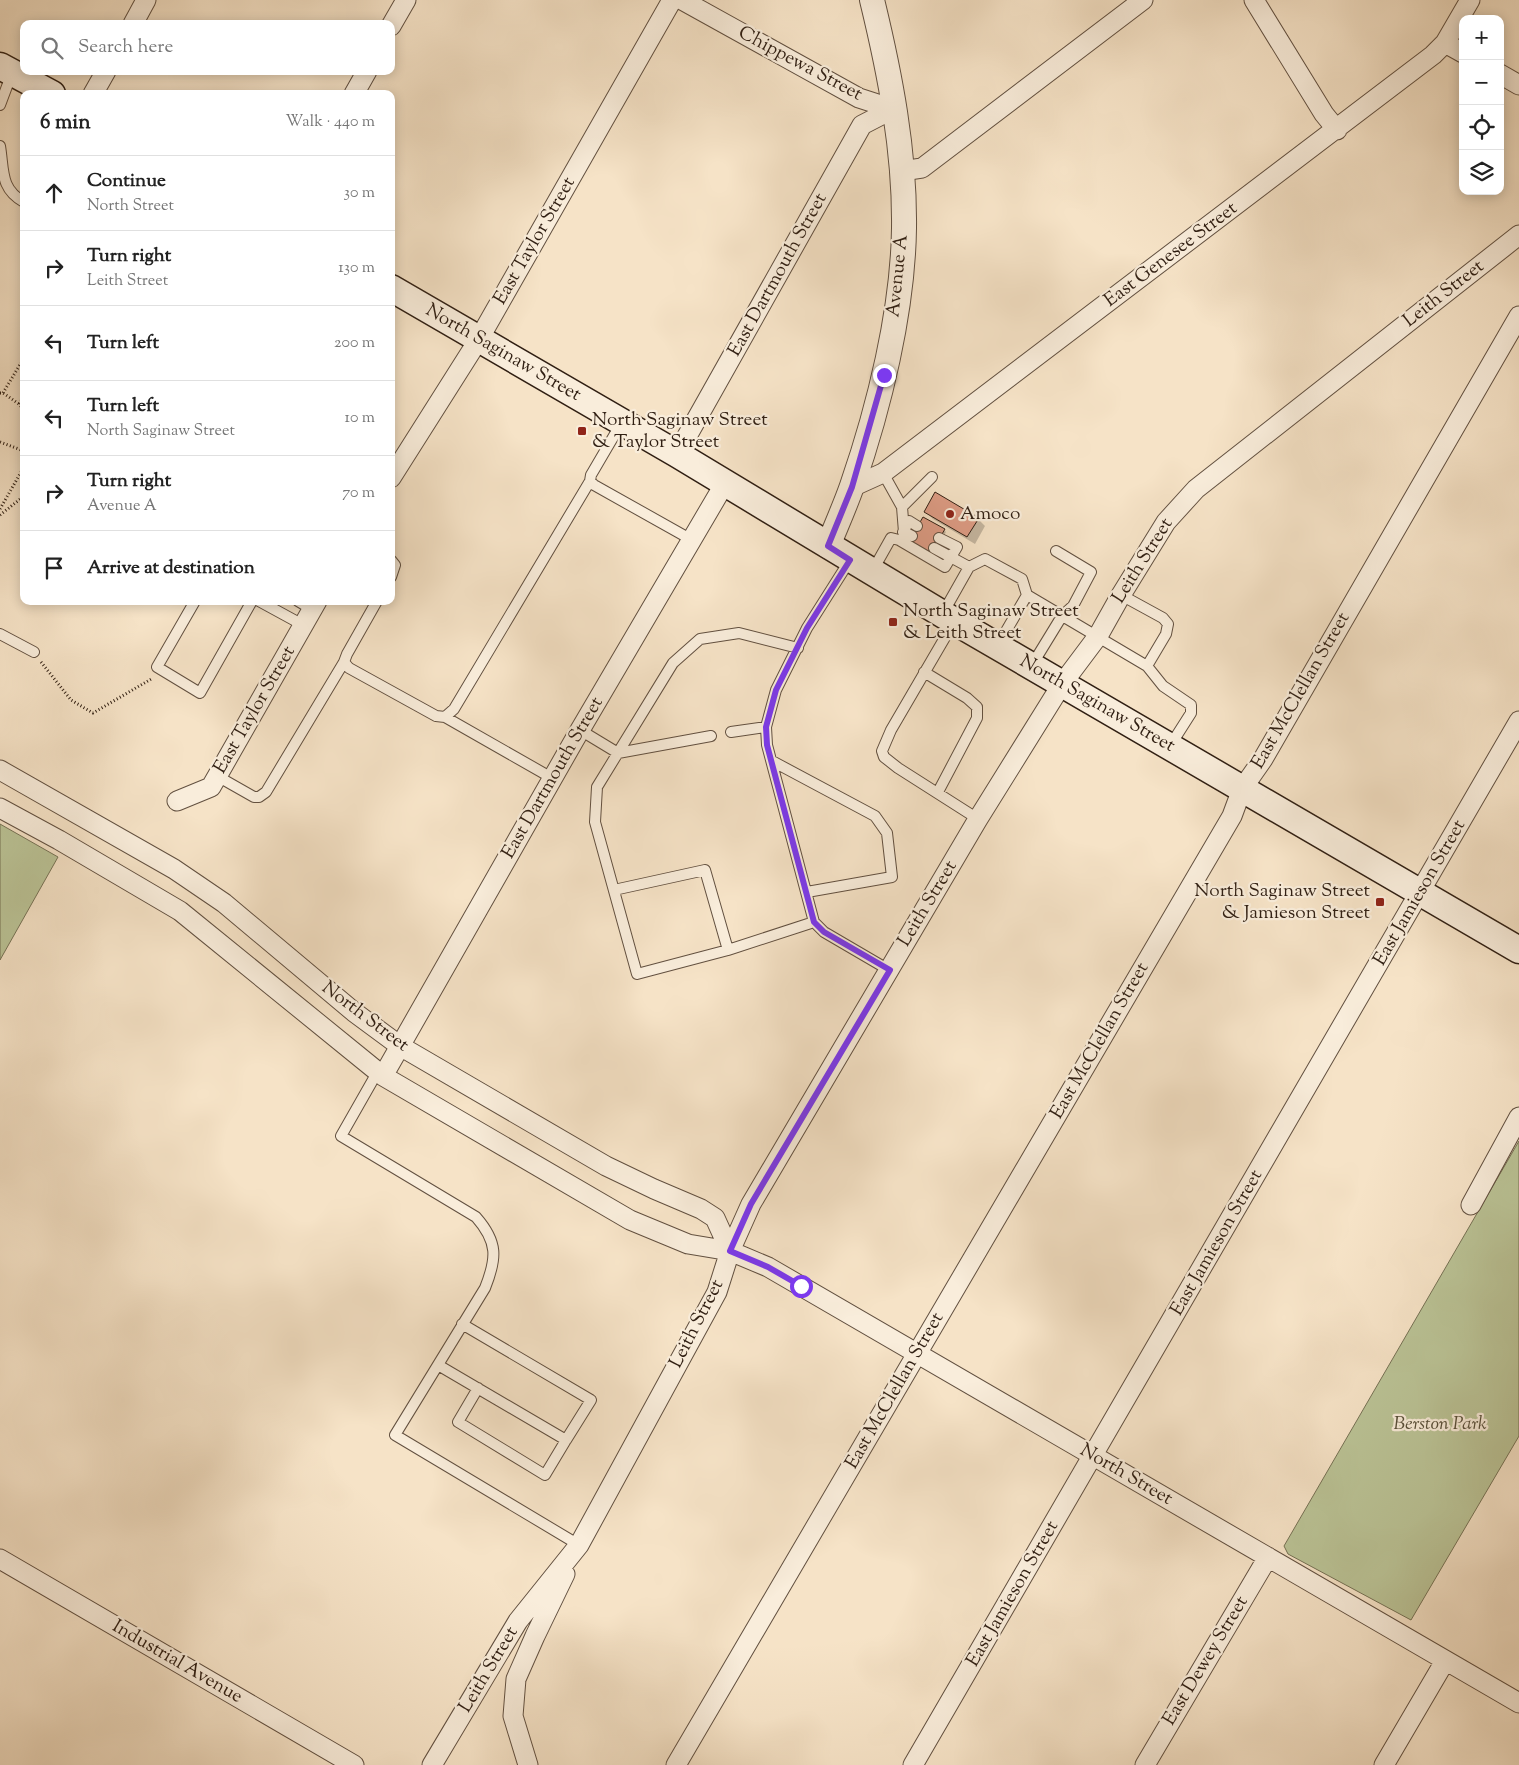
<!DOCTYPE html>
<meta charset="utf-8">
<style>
body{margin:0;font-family:"Sorts Mill Goudy",serif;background:#f2f2f2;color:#222}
.controls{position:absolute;right:15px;top:15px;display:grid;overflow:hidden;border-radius:10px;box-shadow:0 2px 12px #0003}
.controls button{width:45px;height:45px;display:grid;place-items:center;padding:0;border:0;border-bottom:1px solid #e0e0e0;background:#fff;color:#222;font:25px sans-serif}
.stop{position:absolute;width:15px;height:15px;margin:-11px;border:4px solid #7c3aed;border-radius:50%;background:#fff}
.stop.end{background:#7c3aed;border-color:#fff;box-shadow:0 1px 5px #0008}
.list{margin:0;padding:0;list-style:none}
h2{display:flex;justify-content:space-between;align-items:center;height:65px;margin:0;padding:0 20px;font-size:21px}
h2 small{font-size:16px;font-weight:400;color:#767676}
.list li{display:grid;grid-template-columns:32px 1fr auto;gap:15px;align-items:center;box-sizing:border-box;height:75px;padding:0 20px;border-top:1px solid #e0e0e0}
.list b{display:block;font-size:19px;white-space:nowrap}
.list p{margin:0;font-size:16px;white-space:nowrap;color:#767676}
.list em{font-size:16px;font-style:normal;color:#767676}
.icon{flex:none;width:28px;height:28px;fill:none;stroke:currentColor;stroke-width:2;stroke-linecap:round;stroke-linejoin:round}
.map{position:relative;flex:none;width:1519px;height:1765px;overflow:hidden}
.search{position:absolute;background:#fff;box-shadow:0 2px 12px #0003;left:20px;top:20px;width:375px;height:55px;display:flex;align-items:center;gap:12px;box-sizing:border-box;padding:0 18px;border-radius:10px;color:#767676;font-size:19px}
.panel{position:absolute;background:#fff;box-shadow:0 2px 12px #0003;left:20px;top:90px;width:375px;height:515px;border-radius:10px}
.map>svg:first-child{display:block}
</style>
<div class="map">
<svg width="1519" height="1765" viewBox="0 0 1519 1765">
<rect width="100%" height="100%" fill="#f6e3c7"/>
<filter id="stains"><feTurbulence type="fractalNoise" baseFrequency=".004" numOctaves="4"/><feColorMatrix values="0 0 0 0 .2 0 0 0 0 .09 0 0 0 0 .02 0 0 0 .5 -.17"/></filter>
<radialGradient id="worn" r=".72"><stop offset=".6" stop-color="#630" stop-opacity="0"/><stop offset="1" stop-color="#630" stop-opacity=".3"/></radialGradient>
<path fill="#bbc497" stroke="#767255" d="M0,824L58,857L0,960Z
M1519,1141V1436L1411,1620L1288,1554L1284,1546Z"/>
<path fill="#0003" d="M926,512L978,519L985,526L975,544L933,519Z
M944,530L946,532L932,557L911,545Z"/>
<path fill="#de9c85" stroke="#301f13" d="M935,492L979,518L967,537L924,512Z
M923,517L945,529L929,556L908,543Z"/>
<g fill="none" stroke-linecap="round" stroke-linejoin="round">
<defs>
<path id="service" d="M0,105L12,73
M0,146C4,170 0,189 24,202
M883,473L902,507L904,532L912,536
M590,481L594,485L692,540
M902,507L932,477
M903,532L909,521L917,526
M934,548L969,567L943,613
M391,560L395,565L391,577
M850,560L807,628L776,690L766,727L767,745L814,922L824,932L889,970
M969,567L985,559L1022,579L1027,595
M873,570L891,538L899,540L945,567L957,547L939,538
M1121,595L1163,618L1168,624L1166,634L1147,666
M195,601L157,667L200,693L252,601
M259,601L303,625
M298,601L313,610
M954,622L891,730L882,751L884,757L898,768L978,819
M0,634L34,652
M998,645L1027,595L1147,666L1163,686L1191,705V713L1170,746
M798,648L739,633L700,639L673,663L597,787L595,822L637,974L728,950L814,922
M344,662L347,654L377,601
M1032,665L1062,616L1073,606L1091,572L1056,551
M924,672L967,698L977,707V718L938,792
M445,717L552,778
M580,730L618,753L711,736
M731,732L766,727
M772,761L875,816L887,833L892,877L807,892
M217,776L254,797H259L266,792L344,662L349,668L436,716L445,717L454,709L590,481L591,475L622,422
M614,890L705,870L728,950
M378,1071L341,1136L476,1217C498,1242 497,1258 485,1288L395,1435L579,1545
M438,1365L566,1440L591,1400L462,1324
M478,1388L458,1422L545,1475L566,1440"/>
<path id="minor" d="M682,0L859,98L893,109
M1254,0L1324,114L1337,130
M133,24L146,0
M391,26L406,0
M1445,43L1463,53
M1500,74L1519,85
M93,94L106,71
M354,94L367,71
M902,171L922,168L1143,0
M677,454L862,125L893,109
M391,478L479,339L672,0
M852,487L883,473L1433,55L1445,43L1470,0
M0,770L174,869L224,903L354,1012L400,1046L606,1166L654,1189L701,1209L715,1218L730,1251
M177,801L211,787L317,601
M0,808L59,840L180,911L383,1076L630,1220L688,1244L730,1251L768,1267L1519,1703
M383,1076L580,730L725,483
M1471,1205L1519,1117
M0,1559L354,1765
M432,1765L518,1621L579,1545L717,1292L730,1251L751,1204L978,819L1062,684L1098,636L1121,595L1166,522L1196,489L1519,235
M528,1765L513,1716L516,1679L535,1636L565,1574
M676,1765L1232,816L1242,789L1263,759L1519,316
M913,1765L1519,721
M1145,1765L1268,1557
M1384,1765L1445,1661"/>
<path id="tertiary" d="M828,546C836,526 845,506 852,486C879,408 903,311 904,228C905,151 890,74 872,0"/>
<path id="secondary" d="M0,66L52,94
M391,288L677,454L954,621L1519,950"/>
</defs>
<use href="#service" stroke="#625040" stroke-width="12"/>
<use href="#minor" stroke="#625040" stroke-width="21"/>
<use href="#tertiary" stroke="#625040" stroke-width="26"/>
<use href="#secondary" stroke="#301f13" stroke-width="29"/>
<path stroke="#301f13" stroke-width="3" stroke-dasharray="1 2.5" stroke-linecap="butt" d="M0,393H3L19,404L24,410
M3,393L24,358
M19,404L24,396
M0,442L24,451
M0,509L24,467
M0,515L24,496
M41,662L71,700L93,713L153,678"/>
<use href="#service" stroke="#f9eddb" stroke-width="10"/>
<use href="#minor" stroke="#f9eddb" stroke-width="19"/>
<use href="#tertiary" stroke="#f9eddb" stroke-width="24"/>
<use href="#secondary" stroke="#f9eddb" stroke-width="26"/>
</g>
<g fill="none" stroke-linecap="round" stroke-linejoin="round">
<path stroke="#7c3aed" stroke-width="6" d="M801,1286L768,1267L730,1251L751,1204L890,970L824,932L814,922L767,745L766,727L776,690L807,628L850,560L828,546L852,487L884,375"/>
</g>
<g fill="#8f2418" stroke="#f9eddb" stroke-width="2">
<rect x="577" y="426" width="10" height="10" rx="2.5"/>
<circle cx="950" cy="514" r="5"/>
<rect x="888" y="617" width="10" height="10" rx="2.5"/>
<rect x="1375" y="897" width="10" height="10" rx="2.5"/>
</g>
<g text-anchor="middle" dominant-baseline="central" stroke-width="4.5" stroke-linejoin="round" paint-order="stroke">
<g font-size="19" fill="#301f13" stroke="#f9eddb">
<text transform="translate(800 64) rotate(28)">Chippewa Street</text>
<text transform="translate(535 241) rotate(-60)">East Taylor Street</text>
<text transform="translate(1171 255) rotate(-37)">East Genesee Street</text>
<text transform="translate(778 275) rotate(-61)">East Dartmouth Street</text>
<text transform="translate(898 276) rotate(-84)">Avenue A</text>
<text transform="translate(1444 294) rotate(-38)">Leith Street</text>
<text transform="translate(503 353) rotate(30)">North Saginaw Street</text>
<text transform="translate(1143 561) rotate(-58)">Leith Street</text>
<text transform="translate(1301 691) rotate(-60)">East McClellan Street</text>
<text transform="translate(1097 704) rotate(30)">North Saginaw Street</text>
<text transform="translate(255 710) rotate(-60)">East Taylor Street</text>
<text transform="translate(553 778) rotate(-60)">East Dartmouth Street</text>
<text transform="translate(1420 893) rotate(-60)">East Jamieson Street</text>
<text transform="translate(928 904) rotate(-59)">Leith Street</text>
<text transform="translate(365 1017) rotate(37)">North Street</text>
<text transform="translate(1100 1041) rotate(-60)">East McClellan Street</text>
<text transform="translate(1217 1243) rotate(-60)">East Jamieson Street</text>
<text transform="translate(697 1324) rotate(-63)">Leith Street</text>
<text transform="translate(895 1391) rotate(-60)">East McClellan Street</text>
<text transform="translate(1126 1475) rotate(30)">North Street</text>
<text transform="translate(1013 1594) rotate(-60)">East Jamieson Street</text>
<text transform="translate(1206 1661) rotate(-59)">East Dewey Street</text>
<text transform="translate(177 1662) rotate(30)">Industrial Avenue</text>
<text transform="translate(489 1670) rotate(-59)">Leith Street</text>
</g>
<g font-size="19" fill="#301f13" stroke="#f9eddb" text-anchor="start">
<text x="592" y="420">North Saginaw Street<tspan x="592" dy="22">&amp; Taylor Street</tspan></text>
<text x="960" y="514">Amoco</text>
<text x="903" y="611">North Saginaw Street<tspan x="903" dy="22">&amp; Leith Street</tspan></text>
<text x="1370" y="891" text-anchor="end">North Saginaw Street<tspan x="1370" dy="22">&amp; Jamieson Street</tspan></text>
</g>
<g font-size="19" font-style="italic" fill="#5a513b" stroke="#f9eddb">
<text x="1440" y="1424">Berston Park</text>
</g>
</g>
<rect width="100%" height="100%" filter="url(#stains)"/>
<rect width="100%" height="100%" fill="url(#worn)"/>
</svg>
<div class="controls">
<button>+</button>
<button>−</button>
<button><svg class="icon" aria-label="locate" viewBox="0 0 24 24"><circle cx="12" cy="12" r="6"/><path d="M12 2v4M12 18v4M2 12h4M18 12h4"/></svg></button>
<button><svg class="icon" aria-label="layers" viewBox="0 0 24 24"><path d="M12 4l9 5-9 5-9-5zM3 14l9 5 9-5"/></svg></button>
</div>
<div class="stop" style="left:801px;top:1286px"></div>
<div class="stop end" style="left:884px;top:375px"></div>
<div class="search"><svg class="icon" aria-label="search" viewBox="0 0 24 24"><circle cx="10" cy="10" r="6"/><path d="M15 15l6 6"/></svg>Search here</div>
<section class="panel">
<h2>6 min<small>Walk · 440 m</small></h2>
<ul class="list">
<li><svg class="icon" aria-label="ahead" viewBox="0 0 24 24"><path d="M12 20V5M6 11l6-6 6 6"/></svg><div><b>Continue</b><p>North Street</p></div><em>30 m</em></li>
<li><svg class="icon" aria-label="right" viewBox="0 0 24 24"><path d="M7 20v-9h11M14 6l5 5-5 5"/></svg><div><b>Turn right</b><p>Leith Street</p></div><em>130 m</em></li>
<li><svg class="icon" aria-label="left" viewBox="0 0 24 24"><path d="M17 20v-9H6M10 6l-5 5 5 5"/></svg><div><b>Turn left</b></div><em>200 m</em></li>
<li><svg class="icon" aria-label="left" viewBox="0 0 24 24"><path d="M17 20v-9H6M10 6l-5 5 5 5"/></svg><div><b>Turn left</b><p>North Saginaw Street</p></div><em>10 m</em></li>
<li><svg class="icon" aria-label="right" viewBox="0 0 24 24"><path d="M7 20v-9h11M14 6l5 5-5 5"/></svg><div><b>Turn right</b><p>Avenue A</p></div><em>70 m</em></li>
<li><svg class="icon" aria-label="arrive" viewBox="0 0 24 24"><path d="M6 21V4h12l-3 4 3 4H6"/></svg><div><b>Arrive at destination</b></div></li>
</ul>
</section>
</div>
